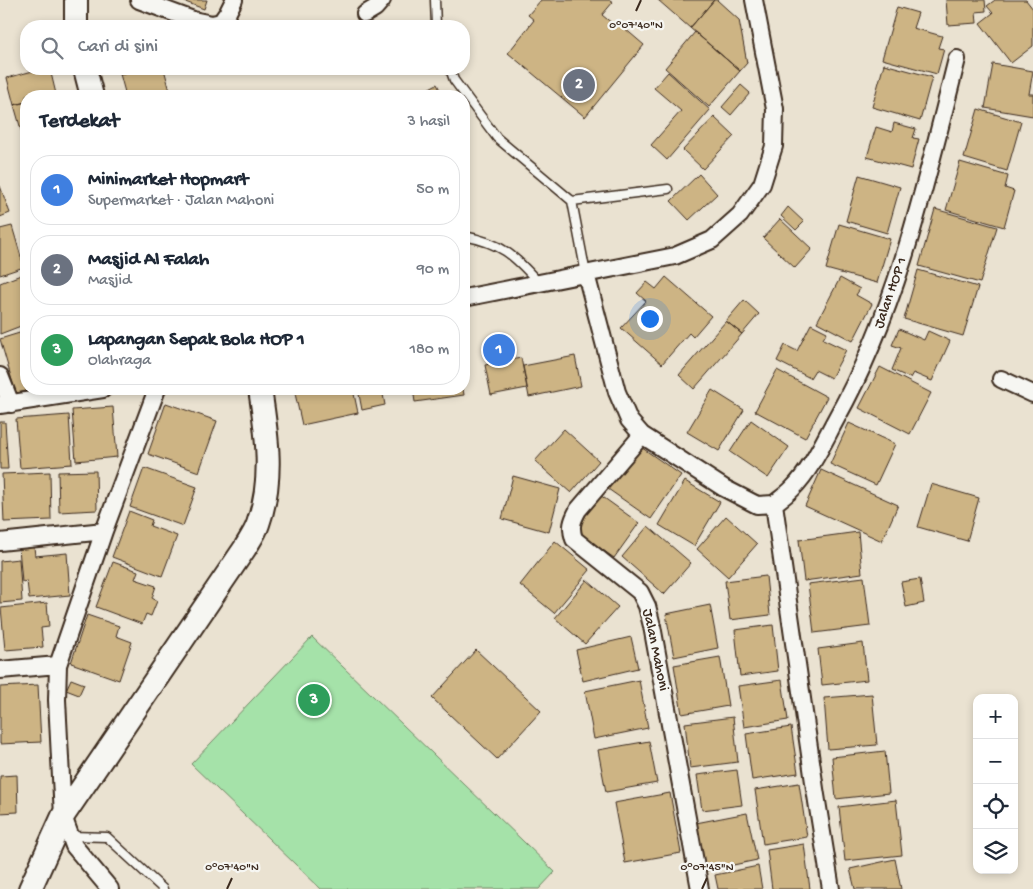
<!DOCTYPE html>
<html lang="id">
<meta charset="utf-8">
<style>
body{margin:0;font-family:"Gochi Hand",sans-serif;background:#f6f6f7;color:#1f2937}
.controls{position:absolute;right:15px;bottom:15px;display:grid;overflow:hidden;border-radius:10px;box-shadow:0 2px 8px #0003}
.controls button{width:45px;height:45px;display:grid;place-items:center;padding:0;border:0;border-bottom:1px solid #e0e1e3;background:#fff;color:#1f2937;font:25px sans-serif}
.you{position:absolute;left:649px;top:318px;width:18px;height:18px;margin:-12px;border:4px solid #fff;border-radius:50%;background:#1a73e8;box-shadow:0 0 0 8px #1a73e833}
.badge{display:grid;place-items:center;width:32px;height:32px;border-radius:50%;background:#3b2a1e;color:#fff;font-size:16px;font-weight:700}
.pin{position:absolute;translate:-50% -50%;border:2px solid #fff;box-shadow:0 1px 5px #0006}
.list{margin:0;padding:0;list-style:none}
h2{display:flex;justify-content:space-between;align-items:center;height:65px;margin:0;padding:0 20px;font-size:21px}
h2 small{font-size:16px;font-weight:400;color:#747a83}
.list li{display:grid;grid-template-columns:32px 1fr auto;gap:15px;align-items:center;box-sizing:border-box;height:70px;margin:0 10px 10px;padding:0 10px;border:1px solid #e0e1e3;border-radius:20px}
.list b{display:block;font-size:19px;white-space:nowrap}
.list p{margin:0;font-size:16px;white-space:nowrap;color:#747a83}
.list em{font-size:16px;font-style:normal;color:#747a83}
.icon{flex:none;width:28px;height:28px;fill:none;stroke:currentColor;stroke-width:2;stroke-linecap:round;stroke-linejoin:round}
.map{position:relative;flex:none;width:1033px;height:889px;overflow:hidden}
.search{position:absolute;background:#fff;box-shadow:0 2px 8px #0003;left:20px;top:20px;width:450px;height:55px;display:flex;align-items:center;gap:12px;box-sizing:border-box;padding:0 18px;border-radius:20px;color:#747a83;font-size:19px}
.panel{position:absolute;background:#fff;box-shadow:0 2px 8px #0003;left:20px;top:90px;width:450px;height:305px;border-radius:20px}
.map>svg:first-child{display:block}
</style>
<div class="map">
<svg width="1033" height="889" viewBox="0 0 1033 889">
<rect width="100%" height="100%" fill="#eae2d1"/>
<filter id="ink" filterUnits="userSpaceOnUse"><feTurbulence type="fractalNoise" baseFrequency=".02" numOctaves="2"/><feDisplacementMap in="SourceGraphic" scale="10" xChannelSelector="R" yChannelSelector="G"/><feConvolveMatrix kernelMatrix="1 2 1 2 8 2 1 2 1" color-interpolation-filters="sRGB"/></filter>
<g filter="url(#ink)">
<path fill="#a5e2a9" stroke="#708664" d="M312,637L555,872L539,889H321L191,764Z"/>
<path fill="#cdb484" stroke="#3b2a1e" d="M180,0H207L204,9Z
M541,0H610L613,2L602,15L613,24L616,21L644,45L585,117L508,53L534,20L528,15Z
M658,0H714L690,28Z
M714,0H717L739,20L747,63L740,71L690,28Z
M946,0H985L986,11L976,12L977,23L948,25Z
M995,0H1026L1033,9V46L1011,63L980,23L993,13L987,6Z
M897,7L918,13L913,28L942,36L938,48L944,49L937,74L882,59Z
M695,32L740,71L709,107L665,68Z
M884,64L932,77L920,121L872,107Z
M993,64L1033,71L1029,94H1033V116L985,108Z
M40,69H50L56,94L48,96H26V102L14,105L7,78Z
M119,69H141L120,74Z
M141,69H164L170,91L150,96H126L120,74Z
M668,72L710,110L667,160L651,145L681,111L654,88Z
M437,84L443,96H426L424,91Z
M741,85L750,93L731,115L722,107Z
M26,102V132L22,133L14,105Z
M978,109L1021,122L1007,171L964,158Z
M714,117L734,136L703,169L683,150Z
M894,123L916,129L913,138L919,139L911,169L867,157L876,127L892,132Z
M960,162L1008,176L1005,188L1014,191L1004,227L946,210Z
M699,174L717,194L689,220L671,201Z
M859,175L900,187L887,233L846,221Z
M0,186L10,213L0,217Z
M788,207L804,222L796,230L781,216Z
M935,209L997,227L980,283L919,266Z
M780,219L812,249L795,268L763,238Z
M839,224L890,239L877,283L826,269Z
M12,226L24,267L0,275V229Z
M918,270L978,287L963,336L904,319Z
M26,273V324L0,334V283Z
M666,277L711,316L693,337L689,333L662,364L621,328L646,301L637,293L647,282L656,289Z
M840,278L860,289L856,295L872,304L853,341L817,322Z
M744,300L759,314L742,334L726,321Z
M726,321L742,334L694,389L679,375Z
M811,324L827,332L823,339L846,350L831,378L815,370L810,378L777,361L785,345L797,351Z
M899,329L924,340L928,331L950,341L932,381L913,373L910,378L892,370L901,348L892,345Z
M26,331V389H32L16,394L0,339Z
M505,336L510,360L492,363L487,340Z
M575,356L581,386L529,397L523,366Z
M521,358L527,388L491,395L485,365Z
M880,367L931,393L910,434L859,408Z
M777,370L827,397L805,438L755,411Z
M294,389H353L358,413L302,425Z
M358,389H382L385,405L362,410Z
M413,389H463L464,395L415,402Z
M712,390L744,410L719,451L687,432Z
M166,403L217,421L199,472L148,454Z
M113,407L117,457L76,461L72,410Z
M69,415L72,464L20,468L16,419Z
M751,420L789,447L768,478L730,452Z
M0,422H5L8,469H0Z
M849,423L895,444L876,485L830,464Z
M564,429L599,461L571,493L535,461Z
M638,445L681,475L651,519L608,489Z
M144,468L197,487L183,526L130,507Z
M821,470L898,505L882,541L805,506Z
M96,471L97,510L59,512L58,472Z
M50,472L51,520L4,522L2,474Z
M513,476L560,489L549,532L502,519Z
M685,481L720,502L694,546L659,525Z
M931,484L979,498L967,541L918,527Z
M600,495L639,523L614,558L575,530Z
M129,511L152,520L150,526L177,536L162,576L112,557Z
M726,516L757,544L728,577L697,549Z
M648,526L691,563L664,594L622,557Z
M858,532L862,573L804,581L799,540Z
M555,541L590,570L554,613L520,585Z
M34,547L35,556L67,553L70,595L29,599L27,581L22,582L19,548Z
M19,559L22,601L0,603V561Z
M113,562L138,571L135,579L156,586L152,598L157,601L151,616L146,614L142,624L96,607Z
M766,576L770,615L730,620L725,581Z
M864,577L870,626L814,633L808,584Z
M920,579L924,603L906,607L901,582Z
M587,580L618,607L585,644L555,618Z
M47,603L49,627L41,628L43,647L5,650L1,608Z
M710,605L718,648L674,657L666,614Z
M87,615L119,626L116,636L132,642L119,680L71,663Z
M773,625L778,671L740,676L735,630Z
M631,637L638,668L583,681L576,650Z
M863,643L867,680L822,685L818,649Z
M476,650L541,711L497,759L432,698Z
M720,657L728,706L682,714L674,665Z
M71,679L84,684L79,695L66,690Z
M639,680L648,728L594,739L585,691Z
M782,680L788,720L744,727L738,686Z
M38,685L41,742L0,744V687Z
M872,694L877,745L828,749L824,698Z
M733,717L738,762L690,768L685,723Z
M791,727L798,773L752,780L746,734Z
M649,741L657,783L606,792L598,750Z
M885,751L889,793L836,799L832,757Z
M737,770L742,805L702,810L697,775Z
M17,775L18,812L0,813V776Z
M799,783L807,837L763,844L755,790Z
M670,793L681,853L625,863L614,803Z
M896,800L902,855L845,861L839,807Z
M747,813L757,860L705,871L696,823Z
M804,844L810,889H772L767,850Z
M895,859L901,889H855L850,869Z
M758,866L762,889H718L715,875Z"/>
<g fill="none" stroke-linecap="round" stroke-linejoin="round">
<defs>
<path id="lane" d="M435,0L436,26
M450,69L454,80L497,138L572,201L586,274
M572,201L668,189
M464,236C501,243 514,255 538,282
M71,836L107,837L163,889"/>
<path id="street" d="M139,0L193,20L212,24L221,22L228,12L234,0
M365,14L375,8L382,0
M586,274L617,392L629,420L642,435L724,488L757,505L774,504L815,789L831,889
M464,298L675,256L712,240L740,215L762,184L774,146L775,109L754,0
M0,376L11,404
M1001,379L1033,394
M0,405L103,389
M642,435L578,510C572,521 570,527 574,539L640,592L647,606L652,626L700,889
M774,504C780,499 786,495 792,489C811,470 823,443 836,419C898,308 926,182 957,59
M0,542L104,531
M0,670L58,665
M110,889L74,846L63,816L57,700L58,665L104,531L157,389"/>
<path id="secondary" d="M76,26V0
M85,69L92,96
M30,889L63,816L245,548C249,541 255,533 258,524C274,479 267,435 260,389"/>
</defs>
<use href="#lane" stroke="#3b2a1e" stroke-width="11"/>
<use href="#street" stroke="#3b2a1e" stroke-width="20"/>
<use href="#secondary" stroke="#3b2a1e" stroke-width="26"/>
<use href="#lane" stroke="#f6f6f2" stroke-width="8"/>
<use href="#street" stroke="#f6f6f2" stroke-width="16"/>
<use href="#secondary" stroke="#f6f6f2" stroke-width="22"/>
</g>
</g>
<path fill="none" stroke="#3b2a1e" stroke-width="2" d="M636,11L641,0M227,889L232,878M702,889L707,878"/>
<g text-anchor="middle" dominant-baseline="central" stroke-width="4.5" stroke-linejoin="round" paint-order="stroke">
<g font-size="15" fill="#3b2a1e" stroke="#f6f6f2">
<text transform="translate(891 293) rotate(-71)">Jalan HOP 1</text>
<text transform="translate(655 650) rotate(78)">Jalan Mahoni</text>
</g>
</g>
<g font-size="12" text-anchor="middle" fill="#3b2a1e" stroke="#f6f6f2" stroke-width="4.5" stroke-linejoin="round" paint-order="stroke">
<text x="636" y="28">0°07'40"N</text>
<text x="232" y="870">0°07'40"N</text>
<text x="707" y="870">0°07'45"N</text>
</g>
</svg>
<div class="controls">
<button>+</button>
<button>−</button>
<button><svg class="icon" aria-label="locate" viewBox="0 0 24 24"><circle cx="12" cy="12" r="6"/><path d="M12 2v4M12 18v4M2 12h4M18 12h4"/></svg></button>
<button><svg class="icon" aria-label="layers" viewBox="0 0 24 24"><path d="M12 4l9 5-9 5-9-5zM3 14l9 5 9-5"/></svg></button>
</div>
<div class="you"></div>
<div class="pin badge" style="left:499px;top:350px;background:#3f7fe0">1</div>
<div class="pin badge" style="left:579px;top:85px;background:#6b7280">2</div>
<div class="pin badge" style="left:314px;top:700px;background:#2e9e5b">3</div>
<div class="search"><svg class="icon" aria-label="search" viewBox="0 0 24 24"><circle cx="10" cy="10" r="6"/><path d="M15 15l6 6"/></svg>Cari di sini</div>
<section class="panel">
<h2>Terdekat<small>3 hasil</small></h2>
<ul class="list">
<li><span class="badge" style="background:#3f7fe0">1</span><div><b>Minimarket Hopmart</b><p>Supermarket · Jalan Mahoni</p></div><em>50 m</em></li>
<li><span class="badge" style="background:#6b7280">2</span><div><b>Masjid Al Falah</b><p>Masjid</p></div><em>90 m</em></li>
<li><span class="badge" style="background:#2e9e5b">3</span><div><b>Lapangan Sepak Bola HOP 1</b><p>Olahraga</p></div><em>180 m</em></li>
</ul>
</section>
</div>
